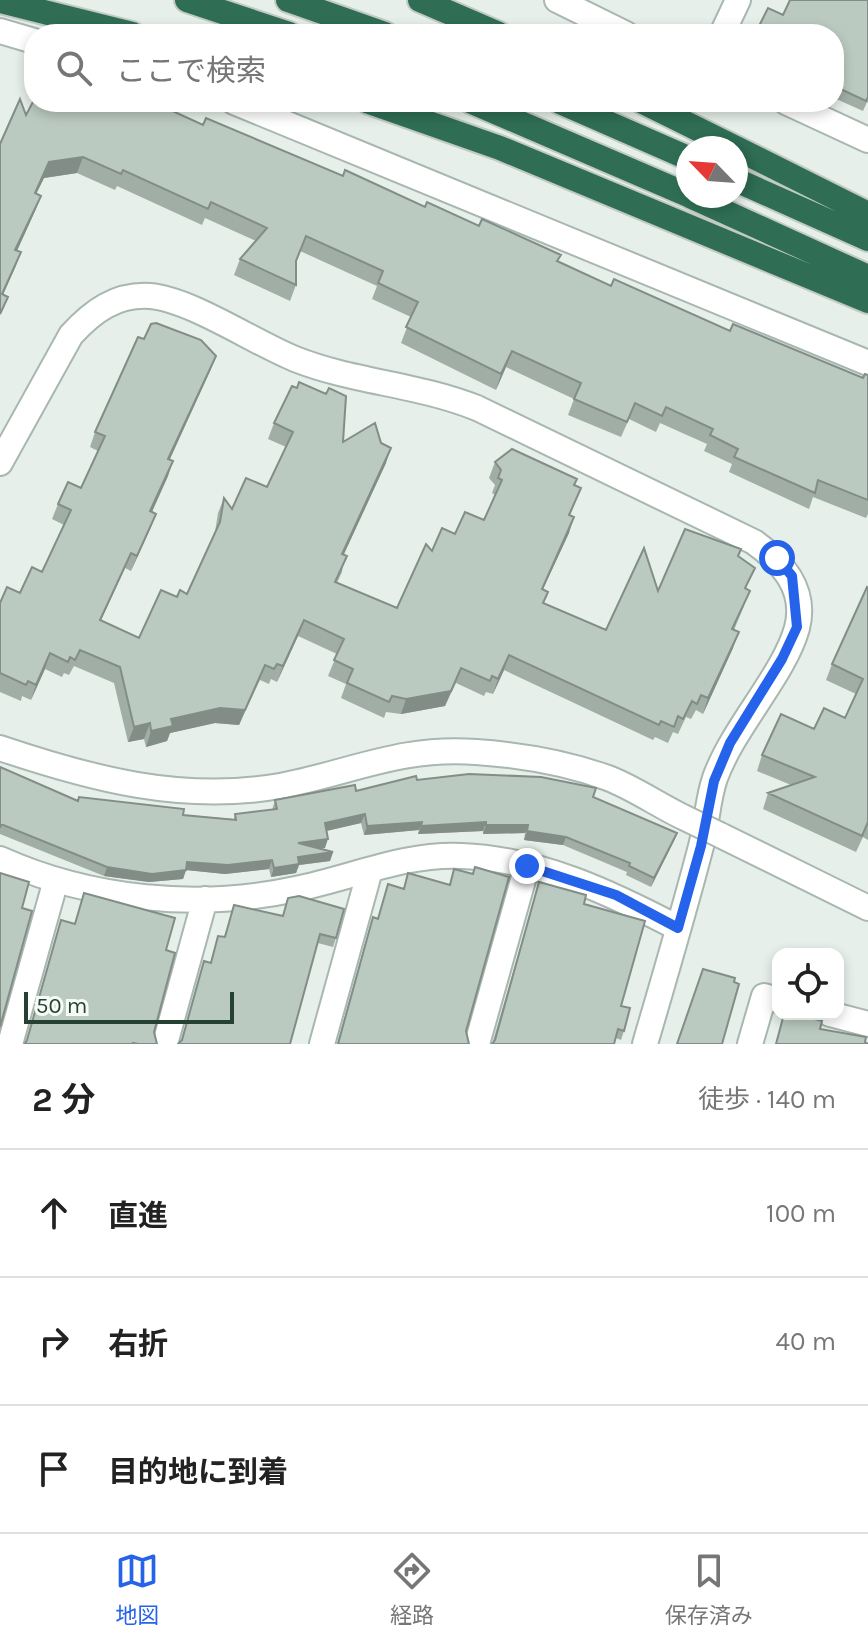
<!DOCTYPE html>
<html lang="ja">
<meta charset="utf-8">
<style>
body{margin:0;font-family:Karla,"Noto Sans JP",sans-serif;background:#f6f6f6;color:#222}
.controls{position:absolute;right:24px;bottom:24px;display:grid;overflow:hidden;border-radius:16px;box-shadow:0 4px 12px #0003}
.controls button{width:72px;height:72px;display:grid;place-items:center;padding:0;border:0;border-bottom:2px solid #e0e0e0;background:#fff;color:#222;font:40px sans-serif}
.compass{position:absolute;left:676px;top:136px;width:72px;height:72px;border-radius:50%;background:#fff;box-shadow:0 4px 12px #0003;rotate:295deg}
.scale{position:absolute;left:24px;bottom:20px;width:210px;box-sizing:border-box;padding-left:8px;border:4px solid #244134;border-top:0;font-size:22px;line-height:28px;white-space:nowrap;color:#244134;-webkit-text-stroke:6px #f6fbf8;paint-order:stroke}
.stop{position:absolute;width:24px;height:24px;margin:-18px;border:6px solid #2563eb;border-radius:50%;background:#fff}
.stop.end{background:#2563eb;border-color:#fff;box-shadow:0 2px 8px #0008}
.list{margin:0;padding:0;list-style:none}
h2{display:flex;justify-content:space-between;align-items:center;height:104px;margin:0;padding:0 32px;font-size:34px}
h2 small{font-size:26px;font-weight:400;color:#767676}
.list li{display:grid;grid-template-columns:52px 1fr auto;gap:24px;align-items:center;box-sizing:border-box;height:128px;padding:0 32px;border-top:2px solid #e0e0e0}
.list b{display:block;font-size:30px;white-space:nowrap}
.list em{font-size:26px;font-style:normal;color:#767676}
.icon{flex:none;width:44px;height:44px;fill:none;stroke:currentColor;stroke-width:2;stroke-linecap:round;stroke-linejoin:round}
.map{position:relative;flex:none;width:868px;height:1044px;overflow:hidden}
.search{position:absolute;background:#fff;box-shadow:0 4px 12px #0003;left:24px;right:24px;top:24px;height:88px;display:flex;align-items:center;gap:20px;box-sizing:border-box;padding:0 28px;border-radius:32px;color:#767676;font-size:30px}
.sheet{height:488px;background:#fff}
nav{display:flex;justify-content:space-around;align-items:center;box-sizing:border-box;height:112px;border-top:2px solid #e0e0e0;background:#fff;font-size:22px;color:#767676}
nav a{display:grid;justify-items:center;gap:4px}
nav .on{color:#2563eb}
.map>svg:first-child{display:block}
</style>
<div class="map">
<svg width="868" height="1044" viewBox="0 0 868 1044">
<rect width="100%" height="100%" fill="#e6efe9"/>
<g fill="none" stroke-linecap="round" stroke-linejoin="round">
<defs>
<path id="minor" d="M557,0L626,34
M0,31L34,41
M722,34L738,0
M234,102L868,363
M786,102L868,140
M0,463L71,335C93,311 116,294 150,296C190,299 255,343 295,359C353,382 417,384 477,408L754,542C782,562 807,589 797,628C784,675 734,726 715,778C707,801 707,826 700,850C683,915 664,979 645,1044
M0,748C92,779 182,803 280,786C349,773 402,746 476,752C520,755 567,763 608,778C634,788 658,805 683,817
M720,835L868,908
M0,859C91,900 199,910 296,889C351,878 405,853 462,856C540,859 611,893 678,928
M830,1014L868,1024
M10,1044L56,880
M165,1044L205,899
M322,1044L370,870
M477,1044L527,866
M750,1044L764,996L778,1000"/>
<path id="highway" d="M187,0L289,34
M288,0L385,34
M420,0L499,34
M0,1L132,34
M369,102L500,148L868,301
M472,102L688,195
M560,102L688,158
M643,102L736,148
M736,148L868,214
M736,180L868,239
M690,196L868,277"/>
</defs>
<use href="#minor" stroke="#a8b7af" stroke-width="28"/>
<use href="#highway" stroke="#c2cac6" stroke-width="28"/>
<use href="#minor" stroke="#fff" stroke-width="24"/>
<use href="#highway" stroke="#2f6e55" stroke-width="24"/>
<defs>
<path id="minor-bridge" d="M683,817L720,835"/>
</defs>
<use href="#minor-bridge" stroke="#a8b7af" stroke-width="28" stroke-linecap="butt"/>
<use href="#minor-bridge" stroke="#fff" stroke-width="24"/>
</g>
<path fill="#a1aea6" d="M868,0V103L867,102L863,111L834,98V34L783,15Z
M26,115L203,125L425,207L558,262L611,286L730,331L863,378L868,375V514L866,518L813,497L809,509L729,472L732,464L704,451L707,444L660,423L656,432L629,419L621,437L568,415L574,399L506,367L496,390L401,343L411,317L372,299L377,286L300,251L296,263V285L290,301L234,275L240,259L256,241L205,218L202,225L117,186L115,190L77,173L44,178L36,193L41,196L35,211L17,251L21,252L3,295L0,318Z
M144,339L216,356L210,371L170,459L168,476L152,512L156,514L150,529L131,571L125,568L101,620L139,638L177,597L187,594L215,532L218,513L224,498L232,509L267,487L286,447L268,439L274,423L343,442L386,463L344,554L342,572L337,583L397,608L432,551L455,534L484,520L495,495L492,493L495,485L489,478L495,462L575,485V503L570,515L569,533L543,589L544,604L606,630L658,591L738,556L747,589L744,606L734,630L733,648L703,714L696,710L691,719L686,717L678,734L673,732L668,743L655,737L653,740L504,670L493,694L486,692L484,696L456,683L445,706L401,714L386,712L384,718L341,698L346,684L328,676L337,654L298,636L277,682L271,679L269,684L260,680L239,725L215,723L170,733L167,741L146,747L144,739L128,742L114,683L74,666L69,675L64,673L62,677L45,669L31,700L22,696L21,701L0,692V603L20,593L42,572L64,525L52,519L58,504L81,488L98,451L90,447L95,432Z
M868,588V840L863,837L856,852L763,809L768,793L791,785L757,771L762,755L814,729L845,718L856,694L826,680L832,664Z
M0,767L78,801L183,815L234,819L235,814L272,810L275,800L356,791L417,780L593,797L677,833L651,887L626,875L627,872L563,845L524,840L525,833L483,834V831L418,834L419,830L364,835L361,823L326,831L325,848L319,849L333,852L330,861L299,865L296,873L271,877L269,869L225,874L186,870L183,879L149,882L104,876L0,834Z
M475,867L466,1031L469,1044H337L370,926L373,917L378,918L388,884L403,889L408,873L449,885L454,869L472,874Z
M539,882L584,904L621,1006L624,1031L621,1040L616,1038L493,1041Z
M234,905L336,938L333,947L318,943L181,1041L204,961L210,963L218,936L224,937Z"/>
<path fill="#838d87" d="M83,157L77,173L44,178L29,209L49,162Z
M41,196L35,211L10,266L15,250Z
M21,252L15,268L0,301V299Z
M512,351L506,367L496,390L501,374Z
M216,356L210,371L163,474L168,459Z
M391,448L386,463L337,569L342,554Z
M173,461L168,476L145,527L150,511Z
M156,514L150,529L131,571L137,556Z
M574,517L569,533L536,604L542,589Z
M131,553L125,568L94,635L100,620Z
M304,620L298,636L277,682L283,666Z
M739,632L733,648L703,714L708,698Z
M50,653L45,669L31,700L36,685Z
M509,655L504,670L493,694L498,679Z
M265,665L239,725L215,723L170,733L167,741L146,747L151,731Z
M461,668L445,706L401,714L406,699Z
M150,723L144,739L128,742L134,727Z
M365,814L361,823L322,832L325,823Z
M422,822L419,830L364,835L367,826Z
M486,822L483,831L418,834L421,826Z
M486,825H528L525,833L483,834Z
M527,831L566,837L563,845L524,840Z
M677,833L674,841L651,887L654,878Z
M328,839L325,848L295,851L298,843Z
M333,852L330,861L299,865L296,873L271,877L274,868L298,857Z
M272,860L269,869L225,874L186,870L183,879L149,882L104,876L107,867L187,862Z"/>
<path fill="#bbcac1" stroke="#838d87" stroke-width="2" d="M790,0H868V97L866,101L834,86V34H755L768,8L783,15Z
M20,99L26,115L34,100V102H139L146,105L148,102H153L203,125L206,118L343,176L345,170L425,207L427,202L479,226L482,219L561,255L557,261L611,286L614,279L730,331L733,324L863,378L865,374L868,375V500L818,480L815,493L734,457L738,449L710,435L713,429L666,407L662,416L635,403L627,422L574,399L581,383L512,351L501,374L406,327L418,302L378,283L383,271L306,236L296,261V285L240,259L267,228L211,202L208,209L123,170L121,174L83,157L49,162L35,193L41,196L15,250L21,252L2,294L8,297L0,314V144Z
M156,323L201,340L216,356L168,459L173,461L150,511L156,514L137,556L131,553L100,620L139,638L161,590L177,597L180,590L187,594L220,522L224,498L232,509L246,478L267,487L293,432L274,423L292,386L297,388L299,382L326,394L329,388L346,396L343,442L375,423L381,443L391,448L342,554L347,556L335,582L397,608L426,544L432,551L442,528L455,534L465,512L484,520L502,480L498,478L501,470L495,462L512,449L577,479L574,485L581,488L569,515L574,517L542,589L548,592L543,603L606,630L644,548L658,591L685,529L741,549L738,556L755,568L745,588L750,591L732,629L739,632L708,698L701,695L697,704L692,701L683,719L678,716L674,727L661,721L659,725L509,655L498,679L492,676L490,681L461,668L451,691L406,699L392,696L389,702L347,683L353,669L334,660L344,639L304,620L283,666L277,664L274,669L265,665L245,710L220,708L171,719L173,726L151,731L150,723L134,727L120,667L80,650L75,660L70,657L68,662L50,653L36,685L28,681L26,685L0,673V603L7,587L20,593L32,567L42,572L71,510L58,504L68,482L81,488L105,436L95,432L138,337L144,339L151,324Z
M867,587L868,588V822L862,836L768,793L815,777L762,755L781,714L814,729L824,708L845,718L863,679L832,664Z
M0,767L78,801L79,797L184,809L183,815L236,820L235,814L277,809L275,800L355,785L356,791L416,776L417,780L469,774L541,777L596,788L593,797L677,833L654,878L629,866L630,863L566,837L527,831L528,825H486V822L421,826L422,822L367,826L365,814L325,823L328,839L298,843L333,852L298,857L299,864L274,868L272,860L228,865L187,862L186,870L152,874L107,867L1,824L0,828Z
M475,867L509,877L466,1031L469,1044H338L373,917L378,919L388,884L404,889L408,873L450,885L454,869L473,874Z
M0,873L29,882L22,908L32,911L0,1027Z
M539,882L586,895L584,904L645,921L621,1006L630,1008L624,1031L618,1029L614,1044H492L495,1040Z
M84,893L175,918L166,950L175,953L154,1032L157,1044H138L133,1043V1044H25L27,1040L61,920L75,924Z
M299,896L344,909L336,938L320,934L290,1044H178L182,1040L204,961L211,963L218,936L225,937L234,905L283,916L288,898Z
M703,969L735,978L734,982L739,984L722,1044H677Z
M784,1014H796L822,1021L820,1029L866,1037L865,1042L868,1044H776Z"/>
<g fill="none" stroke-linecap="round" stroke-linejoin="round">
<path stroke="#2563eb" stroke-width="10" d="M527,866L616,895L678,928L701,846L714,781L730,743L782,659L797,627L792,576L777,558"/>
</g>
</svg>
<div class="controls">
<button><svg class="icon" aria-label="locate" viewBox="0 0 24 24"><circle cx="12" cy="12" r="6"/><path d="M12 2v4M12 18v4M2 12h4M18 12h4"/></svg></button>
</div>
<svg class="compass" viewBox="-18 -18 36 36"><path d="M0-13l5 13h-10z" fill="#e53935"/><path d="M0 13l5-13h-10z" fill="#767676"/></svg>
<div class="scale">50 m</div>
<div class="stop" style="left:777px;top:558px"></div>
<div class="stop end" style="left:527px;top:866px"></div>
<div class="search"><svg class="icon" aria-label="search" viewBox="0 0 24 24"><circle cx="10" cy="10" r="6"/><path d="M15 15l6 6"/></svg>ここで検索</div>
</div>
<section class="sheet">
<h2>2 分<small>徒歩 · 140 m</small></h2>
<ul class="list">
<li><svg class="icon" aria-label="ahead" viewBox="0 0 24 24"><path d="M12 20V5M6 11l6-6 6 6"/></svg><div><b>直進</b></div><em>100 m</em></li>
<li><svg class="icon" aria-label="right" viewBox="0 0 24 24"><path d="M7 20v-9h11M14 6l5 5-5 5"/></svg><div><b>右折</b></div><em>40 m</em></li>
<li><svg class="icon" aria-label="arrive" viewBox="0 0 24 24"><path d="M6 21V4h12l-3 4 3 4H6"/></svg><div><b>目的地に到着</b></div></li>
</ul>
</section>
<nav>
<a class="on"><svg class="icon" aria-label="map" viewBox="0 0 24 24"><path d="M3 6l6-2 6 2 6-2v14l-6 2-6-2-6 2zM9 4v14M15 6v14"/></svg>地図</a>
<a><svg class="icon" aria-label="directions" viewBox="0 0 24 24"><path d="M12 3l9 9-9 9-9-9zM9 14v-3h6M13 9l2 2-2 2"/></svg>経路</a>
<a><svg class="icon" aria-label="saved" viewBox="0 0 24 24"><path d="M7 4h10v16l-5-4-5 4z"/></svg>保存済み</a>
</nav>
